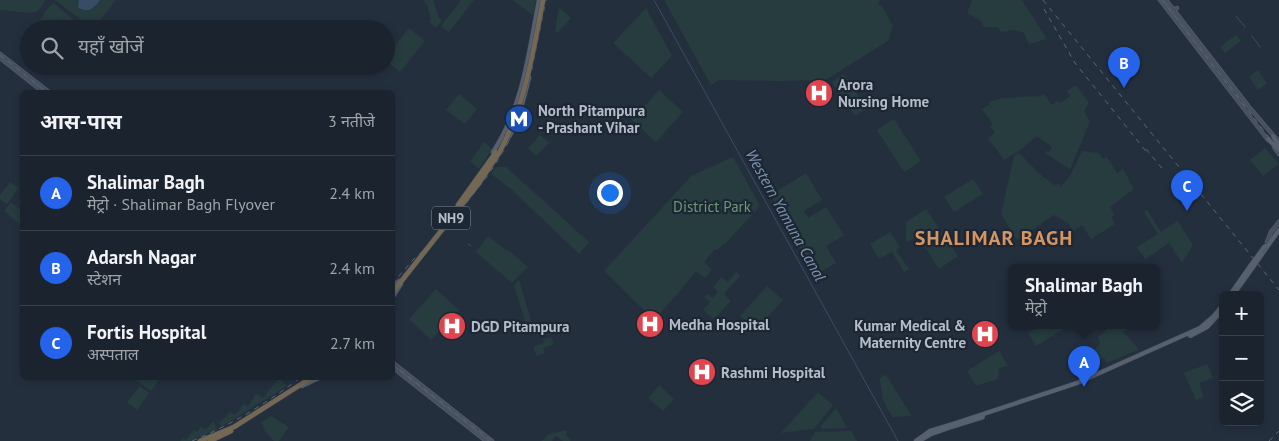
<!DOCTYPE html>
<html lang="hi">
<meta charset="utf-8">
<style>
body{margin:0;font-family:"PT Sans","Noto Sans Devanagari",sans-serif;background:#282f3a;color:#f1f3f6}
.controls{position:absolute;right:15px;bottom:15px;display:grid;overflow:hidden;border-radius:8px;box-shadow:0 2px 8px #0003}
.controls button{width:45px;height:45px;display:grid;place-items:center;padding:0;border:0;border-bottom:1px solid #39404a;background:#1b232e;color:#f1f3f6;font:25px sans-serif}
.you{position:absolute;left:609px;top:192px;width:18px;height:18px;margin:-12px;border:4px solid #fff;border-radius:50%;background:#1a73e8;box-shadow:0 0 0 8px #1a73e833}
.badge{display:grid;place-items:center;width:32px;height:32px;border-radius:50%;background:#2563eb;color:#fff;font-size:16px;font-weight:700}
.pin{position:absolute;translate:-50% -41px;filter:drop-shadow(0 1px 2px #0008)}
.pin::after{content:'';position:absolute;top:26px;width:18px;height:15px;background:inherit;clip-path:polygon(0 0,100% 0,50% 100%)}
.popup{position:absolute;left:1008px;top:264px;width:152px;height:65px;box-sizing:border-box;display:grid;place-content:center;border-radius:8px;background:#1b232e;filter:drop-shadow(0 1px 4px #0005);font-size:16px;white-space:nowrap;color:#a0a4aa}
.popup b{font-size:19px;color:#f1f3f6}
.popup::after{content:'';position:absolute;left:50%;top:100%;margin-left:-10px;border:10px solid transparent;border-top-color:#1b232e}
.list{margin:0;padding:0;list-style:none}
h2{display:flex;justify-content:space-between;align-items:center;height:65px;margin:0;padding:0 20px;font-size:21px}
h2 small{font-size:16px;font-weight:400;color:#a0a4aa}
.list li{display:grid;grid-template-columns:32px 1fr auto;gap:15px;align-items:center;box-sizing:border-box;height:75px;padding:0 20px;border-top:1px solid #39404a}
.list b{display:block;font-size:19px;white-space:nowrap}
.list p{margin:0;font-size:16px;white-space:nowrap;color:#a0a4aa}
.list em{font-size:16px;font-style:normal;color:#a0a4aa}
.icon{flex:none;width:28px;height:28px;fill:none;stroke:currentColor;stroke-width:2;stroke-linecap:round;stroke-linejoin:round}
.map{position:relative;flex:none;width:1279px;height:441px;overflow:hidden}
.search{position:absolute;background:#1b232e;box-shadow:0 2px 8px #0003;left:20px;top:20px;width:375px;height:55px;display:flex;align-items:center;gap:12px;box-sizing:border-box;padding:0 18px;border-radius:28px;color:#a0a4aa;font-size:19px}
.panel{position:absolute;background:#1b232e;box-shadow:0 2px 8px #0003;left:20px;top:90px;width:375px;height:290px;border-radius:8px}
.map>svg:first-child{display:block}
</style>
<div class="map">
<svg width="1279" height="441" viewBox="0 0 1279 441">
<rect width="100%" height="100%" fill="#242f3e"/>
<path fill="#263c3f" d="M0,0H46L38,11L28,13L0,10Z
M55,0H116L93,29Z
M423,0H433L439,18L442,20L436,28L429,22L431,18L428,10V7Z
M461,0H474L449,32L441,26Z
M513,0H536L533,15H532Z
M664,0H880L878,4L882,6L893,26L888,41L819,84L816,80L783,81L719,80L711,85Z
M972,0H1022L1047,39L1029,44L1024,33L1015,30L1001,32L997,27H984L980,20L967,13Z
M53,3L85,29H86H38L44,13Z
M559,7L571,18L557,33L555,32Z
M646,8L672,56L651,78L613,43Z
M409,28L425,41L400,72L386,61V57Z
M1236,35L1241,41L1225,53L1220,47Z
M1258,70L1267,83L1258,90L1249,77Z
M844,74L867,108L855,116L832,82Z
M1076,85L1089,103L1084,111L1090,122L1070,169L1046,154L1045,152L1046,151L1050,152L1052,147L1037,136L1019,151L1004,160L988,138L995,133L990,126L993,124L982,109L990,104L988,102L1003,98L1040,96L1044,94L1052,105L1058,101L1060,103L1070,96L1067,91Z
M659,90L683,112L656,142L632,120Z
M459,94L477,109L465,124L446,110Z
M894,119L921,161L904,172L877,130Z
M540,135L549,143L536,156L528,148Z
M484,142L492,149L479,169L470,161Z
M1265,148L1279,164L1263,176L1250,160Z
M1082,151L1099,153L1103,159L1107,157L1117,173L1123,169L1134,189L1110,207L1115,215L1111,217L1115,224L1091,239L1082,225L1073,231L1068,223L1054,215L1017,240L1001,214L1014,156L1019,153L1041,175L1059,188L1055,185L1061,184L1059,187H1061L1071,174Z
M733,157L760,206L724,245L723,244L717,250L715,249L704,262L712,270L705,278L696,271L681,290L654,320L604,271L691,176Z
M496,167H506L589,242L579,254L511,189L491,174Z
M806,173L822,200L804,211L808,218L826,207L844,235L826,246L836,263L815,275L771,195Z
M973,179L983,194L954,212L944,197Z
M10,182L19,188L7,204L0,199V195Z
M11,202L22,211V226L4,211Z
M926,209L958,256L939,269L918,236L906,242V222Z
M1147,210L1161,232L1178,221L1193,245L1182,263L1169,243L1145,259L1137,247L1158,234L1144,212Z
M890,232L900,247L896,250L909,269L904,272L892,252L879,259L870,244Z
M488,236L507,251L508,250L528,267L512,283L476,252Z
M736,272L740,276L724,294L731,301L714,319L703,310L710,302L704,297L707,294L713,298L718,292L713,287L721,277L728,282Z
M519,280L534,330L528,331L514,285Z
M767,286L783,300L756,330L740,316Z
M436,289L459,310L431,340L409,319Z
M1041,326H1060L1062,330L1036,346L1028,333Z
M1110,326H1128L1125,327L1127,329L1123,332L1135,345L1138,350L1107,363L1104,358L1100,360L1094,349L1099,346L1100,341L1098,337Z
M551,337L554,344L543,348L545,353L537,356L533,347L544,343L543,340Z
M999,351L1008,366L999,368L998,379L976,386L967,371Z
M1207,364L1213,378L1199,383L1204,397L1196,400L1184,373Z
M885,375H886L912,416L892,417L883,400L880,380V378Z
M133,378H161L151,391Z
M279,378L287,386L221,427L219,423L230,412L235,415L244,404L248,406L256,394L263,398Z
M659,385L674,399L663,411L648,398Z
M140,386L149,393L137,410L127,402Z
M818,392L833,405L814,429L781,433Z
M836,408L847,428L822,429L820,427Z
M271,416L289,427L279,441H274L265,431L261,422Z
M213,421L218,429L191,441H180L183,438L186,440L194,430L197,432L201,427L206,429Z
M567,430L566,436L571,439L570,441H563L556,436L552,441H541L549,434Z
M851,431L857,441H810L815,432Z"/>
<path fill="#394c67" d="M79,0H100C95,8 87,14 78,7Z"/>
<g fill="none" stroke-linecap="round" stroke-linejoin="round">
<path stroke="#394c67" stroke-width="1" d="M654,0L898,441
M1236,16L1245,27
M1252,36L1260,47
M468,244L471,246"/>
<defs>
<path id="secondary" d="M1160,0L1268,140
M1166,0L1249,107L1279,142
M1169,12L1177,8
M0,54L49,92
M0,58L43,92
M1274,147L1279,154
M1267,242L1271,232L1279,222
M392,362L492,441
M392,367L486,441"/>
<path id="primary" d="M1273,136L1279,146
M1268,139L1279,150
M505,144L518,119L529,78
M493,152C523,107 529,52 539,0
M1262,254L1279,230
M392,287L399,281
M1230,295L1251,265
M1233,295L1253,267
M392,298L401,284
M302,386L319,378
M916,441L930,431L950,425
M919,441L931,434L951,427"/>
<path id="highway" d="M458,205L496,152
M392,293L479,183L499,153
M200,441L234,427L311,378
M210,441L231,431"/>
</defs>
<use href="#secondary" stroke="#565f6c" stroke-width="4.5"/>
<use href="#primary" stroke="#414a57" stroke-width="5"/>
<use href="#highway" stroke="#434c59" stroke-width="5.5"/>
<use href="#secondary" stroke="#465061" stroke-width="3"/>
<use href="#primary" stroke="#56606e" stroke-width="4"/>
<use href="#highway" stroke="#746855" stroke-width="4.5"/>
<path stroke="#5a6575" stroke-width="1" stroke-dasharray="5 5" stroke-linecap="butt" d="M1043,0L1279,290
M1162,0L1279,150
M1044,9L1075,63L1149,155
M0,55L47,92
M1146,149L1165,172
M392,284L413,260L445,230L489,174L504,150L513,133L527,93L546,0
M392,364L492,441
M192,441C231,425 267,403 300,378
M1269,441L1279,431"/>
<defs>
<path id="primary-bridge" d="M1251,265L1265,246
M1253,267L1262,254
M1190,336L1207,327L1223,310
M950,425L1077,383L1200,328L1213,317L1223,305
M951,427L983,417"/>
<path id="highway-bridge" d="M499,153C525,105 533,53 543,0"/>
</defs>
<use href="#primary-bridge" stroke="#414a57" stroke-width="5" stroke-linecap="butt"/>
<use href="#highway-bridge" stroke="#434c59" stroke-width="5.5" stroke-linecap="butt"/>
<use href="#primary-bridge" stroke="#56606e" stroke-width="4"/>
<use href="#highway-bridge" stroke="#746855" stroke-width="4.5"/>
</g>
<defs>
<symbol id="hospital-disc" viewBox="-11 -11 22 22"><circle r="9.5" fill="#e0444e" stroke="#1d2633"/><path d="M-5-5h3v3.5h4V-5h3V5h-3V1.5h-4V5h-3Z" fill="#fff"/></symbol>
<symbol id="metro-disc" viewBox="-11 -11 22 22"><circle r="9.5" fill="#1a4fb4" stroke="#1d2633"/><path d="M-5.5 5V-5H-3L0 0L3-5H5.5V5H3V-.5L0 4L-3-.5V5Z" fill="#fff"/></symbol>
</defs>
<g fill-rule="evenodd">
<use href="#hospital-disc" x="803" y="77" width="32" height="32"/>
<use href="#metro-disc" x="503" y="103" width="32" height="32"/>
<use href="#hospital-disc" x="634" y="308" width="32" height="32"/>
<use href="#hospital-disc" x="436" y="310" width="32" height="32"/>
<use href="#hospital-disc" x="969" y="318" width="32" height="32"/>
<use href="#hospital-disc" x="686" y="356" width="32" height="32"/>
</g>
<g text-anchor="middle" dominant-baseline="central" stroke-width="4.5" stroke-linejoin="round" paint-order="stroke">
<rect fill="#1d2633" stroke="#878f9c" stroke-width="1" x="432" y="206.5" width="38" height="23" rx="4"/>
<g font-size="14" font-weight="bold" fill="#b4bcc9">
<text x="451" y="218">NH9</text>
</g>
<g font-size="15" font-weight="bold" fill="#b4bcc9" stroke="#1d2633" text-anchor="start">
<text x="838" y="84">Arora<tspan x="838" dy="17">Nursing Home</tspan></text>
<text x="538" y="110">North Pitampura<tspan x="538" dy="17">- Prashant Vihar</tspan></text>
<text x="669" y="324">Medha Hospital</text>
<text x="966" y="325" text-anchor="end">Kumar Medical &amp;<tspan x="966" dy="17">Maternity Centre</tspan></text>
<text x="471" y="326">DGD Pitampura</text>
<text x="721" y="372">Rashmi Hospital</text>
</g>
<g font-size="15" fill="#6b9a76" stroke="#1d2633">
<text x="712" y="206">District Park</text>
</g>
<g font-size="16" font-style="italic" fill="#7c92b1" stroke="#1d2633">
<text transform="translate(786 215) rotate(61)">Western Yamuna Canal</text>
</g>
<g font-size="20" font-weight="bold" letter-spacing="1" fill="#d59563" stroke="#1d2633">
<text x="994" y="238">SHALIMAR BAGH</text>
</g>
</g>
</svg>
<div class="controls">
<button>+</button>
<button>−</button>
<button><svg class="icon" aria-label="layers" viewBox="0 0 24 24"><path d="M12 4l9 5-9 5-9-5zM3 14l9 5 9-5"/></svg></button>
</div>
<div class="you"></div>
<div class="pin badge" style="left:1084px;top:387px">A</div>
<div class="popup"><b>Shalimar Bagh</b>मेट्रो</div>
<div class="pin badge" style="left:1124px;top:88px">B</div>
<div class="pin badge" style="left:1187px;top:211px">C</div>
<div class="search"><svg class="icon" aria-label="search" viewBox="0 0 24 24"><circle cx="10" cy="10" r="6"/><path d="M15 15l6 6"/></svg>यहाँ खोजें</div>
<section class="panel">
<h2>आस-पास<small>3 नतीजे</small></h2>
<ul class="list">
<li><span class="badge">A</span><div><b>Shalimar Bagh</b><p>मेट्रो · Shalimar Bagh Flyover</p></div><em>2.4 km</em></li>
<li><span class="badge">B</span><div><b>Adarsh Nagar</b><p>स्टेशन</p></div><em>2.4 km</em></li>
<li><span class="badge">C</span><div><b>Fortis Hospital</b><p>अस्पताल</p></div><em>2.7 km</em></li>
</ul>
</section>
</div>
